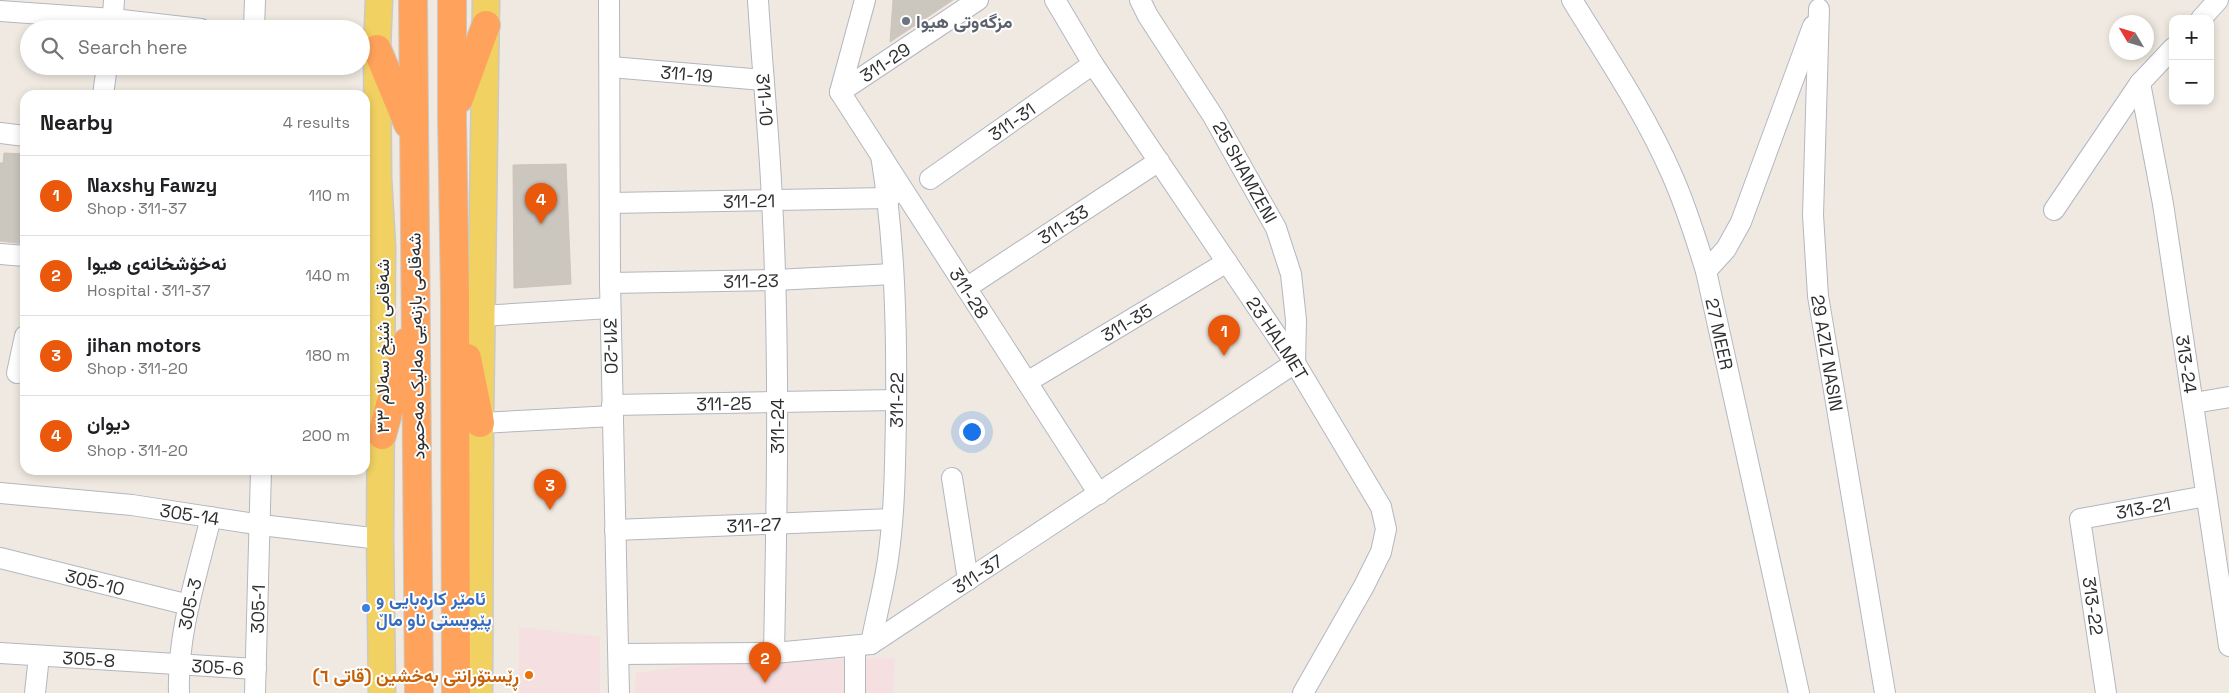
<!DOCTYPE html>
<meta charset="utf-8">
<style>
body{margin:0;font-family:"Space Grotesk",Vazirmatn,sans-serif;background:#f2f2f2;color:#202124}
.controls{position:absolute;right:15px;top:15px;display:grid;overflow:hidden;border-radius:10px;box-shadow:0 2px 8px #0003}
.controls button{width:45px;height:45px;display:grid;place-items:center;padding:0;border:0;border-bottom:1px solid #e0e0e0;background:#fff;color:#202124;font:25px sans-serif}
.compass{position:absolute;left:2109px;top:15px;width:45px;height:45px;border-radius:50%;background:#fff;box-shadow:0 2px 8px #0003;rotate:308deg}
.you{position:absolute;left:971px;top:431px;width:18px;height:18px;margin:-12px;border:4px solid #fff;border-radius:50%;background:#1a73e8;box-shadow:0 0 0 8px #1a73e833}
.badge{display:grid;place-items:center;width:32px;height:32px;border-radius:50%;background:#ea580c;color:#fff;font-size:16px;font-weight:700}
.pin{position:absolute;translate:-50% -41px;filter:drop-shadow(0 1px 2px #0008)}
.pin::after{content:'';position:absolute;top:26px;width:18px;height:15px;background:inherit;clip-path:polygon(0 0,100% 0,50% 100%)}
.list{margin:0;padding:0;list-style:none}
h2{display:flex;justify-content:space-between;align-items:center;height:65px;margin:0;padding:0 20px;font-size:21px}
h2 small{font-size:16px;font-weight:400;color:#757577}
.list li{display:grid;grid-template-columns:32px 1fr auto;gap:15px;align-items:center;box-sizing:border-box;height:80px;padding:0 20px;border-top:1px solid #e0e0e0}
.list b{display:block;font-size:19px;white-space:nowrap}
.list p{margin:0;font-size:16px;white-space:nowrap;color:#757577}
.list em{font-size:16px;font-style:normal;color:#757577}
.icon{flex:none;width:28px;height:28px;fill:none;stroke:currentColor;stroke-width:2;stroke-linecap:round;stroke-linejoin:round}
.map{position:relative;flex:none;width:2229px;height:693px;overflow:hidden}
.search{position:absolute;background:#fff;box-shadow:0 2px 8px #0003;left:20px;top:20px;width:350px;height:55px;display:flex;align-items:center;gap:12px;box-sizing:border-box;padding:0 18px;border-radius:28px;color:#757577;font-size:19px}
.panel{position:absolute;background:#fff;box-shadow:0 2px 8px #0003;left:20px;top:90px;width:350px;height:385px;border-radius:15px}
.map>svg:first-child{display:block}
</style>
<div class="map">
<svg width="2229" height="693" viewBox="0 0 2229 693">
<rect width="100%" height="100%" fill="#efe9e1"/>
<path fill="#f5dfe0" d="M519,627L600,637V693H519Z
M895,658L893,693H635L636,673L700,664Z"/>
<path fill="#cbc7bf" stroke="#cbc5ba" d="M893,0H953L890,42Z
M4,153L25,154V244L0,241V163H3Z
M566,164L571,284L514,288L513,165Z"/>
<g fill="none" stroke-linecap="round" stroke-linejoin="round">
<defs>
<g id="minor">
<path id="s1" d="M609,0L610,283L619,693"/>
<path id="s2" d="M758,0C762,67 769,133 772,200C780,351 777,502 774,653"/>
<path id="s3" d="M1055,0L1093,64L1295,363L1381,507L1386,529L1381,552L1364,586L1303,693"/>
<path id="s4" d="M1572,0C1607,57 1645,113 1672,175C1686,206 1696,239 1706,271L1799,693"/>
<path id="s5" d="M1819,9L1813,215L1818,296L1885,693"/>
<path d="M0,11L113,19L201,29"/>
<path d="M2201,19L2218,0"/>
<path d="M112,29L114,0"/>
<path d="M254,29L255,0"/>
<path id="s6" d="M611,67L763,80"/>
<path id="s7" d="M2140,83L2163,204L2229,646"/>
<path id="s8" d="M840,92L1099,494"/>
<path id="s9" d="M840,92L978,0"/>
<path d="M840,92L865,0"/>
<path d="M103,95L107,66"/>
<path d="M0,133L25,136"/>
<path id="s10" d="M930,179L1093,64"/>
<path id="s11" d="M610,203L888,198L898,191"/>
<path d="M2054,210L2140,83L2173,48"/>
<path d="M0,254L25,256"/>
<path d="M1706,271L1726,249L1741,222L1813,26"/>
<path id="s12" d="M610,283L775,280L893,274"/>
<path id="s13" d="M966,288L1159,161"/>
<path d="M481,316L610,308"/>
<path d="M17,373L25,336"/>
<path id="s14" d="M1027,382L1227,262"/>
<path d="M2194,403L2229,397"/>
<path id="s15" d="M612,405L896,400"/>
<path d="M480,423L613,416"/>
<path d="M952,478L968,580"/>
<path id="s16" d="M0,493L132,505L261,525L380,539"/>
<path id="s17" d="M615,530L892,519"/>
<path id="s18" d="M0,558L189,605"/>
<path id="s19" d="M871,644C876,616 884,588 888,559C895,511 895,464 896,416C897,329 895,241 881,155"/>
<path id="s20" d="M0,653L256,669"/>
<path id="s21" d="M619,654L774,653L871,644L1295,363L1296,320L1291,274L1276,228L1213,116L1148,16L1140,0"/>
<path d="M35,693L39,656"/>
<path id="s22" d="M179,693C177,633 197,575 211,517"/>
<path id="s23" d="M255,693L261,470"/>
<path d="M855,693V646"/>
<path id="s24" d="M2106,693L2080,519L2206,496"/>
</g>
<path id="major" d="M379,0L377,49L378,177L382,247L380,539L382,693
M479,693L480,423L486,0"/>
<path id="highway" d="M413,0L419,693
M452,0V119L455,298L456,693
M377,49L408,124
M459,99L486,25
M467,358L480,423
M382,435L407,342"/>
</defs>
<use href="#minor" stroke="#b4b7c1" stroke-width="22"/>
<use href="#major" stroke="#c9c9c9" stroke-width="29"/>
<use href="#highway" stroke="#c9c9c9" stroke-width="30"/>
<use href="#minor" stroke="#fff" stroke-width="20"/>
<use href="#major" stroke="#f2d163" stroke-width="26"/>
<use href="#highway" stroke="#ffa35c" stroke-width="28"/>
</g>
<circle fill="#6b7280" stroke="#fff" stroke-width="2" cx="906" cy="21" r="5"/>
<circle fill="#3f7fe0" stroke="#fff" stroke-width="2" cx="366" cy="608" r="5"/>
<circle fill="#e8710a" stroke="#fff" stroke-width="2" cx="529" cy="675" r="5"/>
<g text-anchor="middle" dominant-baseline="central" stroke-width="4" stroke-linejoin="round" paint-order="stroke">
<g font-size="18" font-weight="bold" fill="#5b616d" stroke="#fff" text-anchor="start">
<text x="916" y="21">مزگەوتی هیوا</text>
</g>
<g font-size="18" fill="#2e2e2e" stroke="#fff">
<text stroke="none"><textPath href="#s9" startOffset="54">311-29</textPath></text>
<text stroke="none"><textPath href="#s6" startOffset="76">311-19</textPath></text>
<text stroke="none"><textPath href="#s2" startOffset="100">311-10</textPath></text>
<text stroke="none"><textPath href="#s10" startOffset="100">311-31</textPath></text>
<text transform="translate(1245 172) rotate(61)">25 SHAMZENI</text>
<text stroke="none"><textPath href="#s11" startOffset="139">311-21</textPath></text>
<text stroke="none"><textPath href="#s13" startOffset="116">311-33</textPath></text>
<text stroke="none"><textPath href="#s12" startOffset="141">311-23</textPath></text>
<text stroke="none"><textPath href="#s8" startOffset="239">311-28</textPath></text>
<text stroke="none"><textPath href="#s14" startOffset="116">311-35</textPath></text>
<text stroke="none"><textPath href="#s4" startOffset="368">27 MEER</textPath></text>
<text stroke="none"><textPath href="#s3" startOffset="405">23 HALMET</textPath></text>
<text transform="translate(382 346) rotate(-90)">شەقامی شێخ سەلام ٣٣</text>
<text transform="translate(416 346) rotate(-91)">شەقامی بازنەیی مەلیک مەحمود</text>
<text stroke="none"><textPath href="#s1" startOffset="346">311-20</textPath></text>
<text stroke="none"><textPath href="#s5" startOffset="345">29 AZIZ NASIN</textPath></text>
<text stroke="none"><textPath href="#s7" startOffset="285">313-24</textPath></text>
<text stroke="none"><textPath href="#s19" startOffset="246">311-22</textPath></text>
<text stroke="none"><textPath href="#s15" startOffset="112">311-25</textPath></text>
<text transform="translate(777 426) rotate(-90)">311-24</text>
<text stroke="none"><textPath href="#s24" startOffset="240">313-21</textPath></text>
<text stroke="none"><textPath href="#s16" startOffset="191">305-14</textPath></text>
<text stroke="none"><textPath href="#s17" startOffset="139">311-27</textPath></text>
<text stroke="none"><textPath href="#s21" startOffset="380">311-37</textPath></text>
<text stroke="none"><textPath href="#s18" startOffset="98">305-10</textPath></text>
<text stroke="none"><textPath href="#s22" startOffset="90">305-3</textPath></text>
<text transform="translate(2093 606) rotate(82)">313-22</text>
<text stroke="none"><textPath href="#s23" startOffset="84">305-1</textPath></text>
<text stroke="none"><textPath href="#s20" startOffset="89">305-8</textPath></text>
<text stroke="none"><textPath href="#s20" startOffset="218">305-6</textPath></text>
</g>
<g font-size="18" font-weight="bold" fill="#366cbe" stroke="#fff" text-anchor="start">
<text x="376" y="598">ئامێر کارەبایی و<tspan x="376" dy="21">پێویستی ناو ماڵ</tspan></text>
</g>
<g font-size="18" font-weight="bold" fill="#c56008" stroke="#fff" text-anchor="end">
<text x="519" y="675">ڕێستۆرانتی بە‌خشین (قاتی ٦)</text>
</g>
</g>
</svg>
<div class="controls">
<button>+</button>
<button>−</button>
</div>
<svg class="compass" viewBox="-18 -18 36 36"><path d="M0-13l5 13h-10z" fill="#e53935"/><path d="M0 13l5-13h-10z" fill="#757577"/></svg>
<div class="you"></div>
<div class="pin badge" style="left:1224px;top:356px">1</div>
<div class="pin badge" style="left:765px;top:683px">2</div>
<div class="pin badge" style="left:550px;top:510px">3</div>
<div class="pin badge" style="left:541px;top:224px">4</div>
<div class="search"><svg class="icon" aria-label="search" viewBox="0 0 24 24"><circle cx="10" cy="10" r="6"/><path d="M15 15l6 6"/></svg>Search here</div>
<section class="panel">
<h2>Nearby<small>4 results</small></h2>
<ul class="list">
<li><span class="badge">1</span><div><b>Naxshy Fawzy</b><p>Shop · 311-37</p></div><em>110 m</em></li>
<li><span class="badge">2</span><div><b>نەخۆشخانەی هیوا</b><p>Hospital · 311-37</p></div><em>140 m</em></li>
<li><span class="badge">3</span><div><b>jihan motors</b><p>Shop · 311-20</p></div><em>180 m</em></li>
<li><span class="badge">4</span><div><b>دیوان</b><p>Shop · 311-20</p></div><em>200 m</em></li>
</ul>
</section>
</div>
